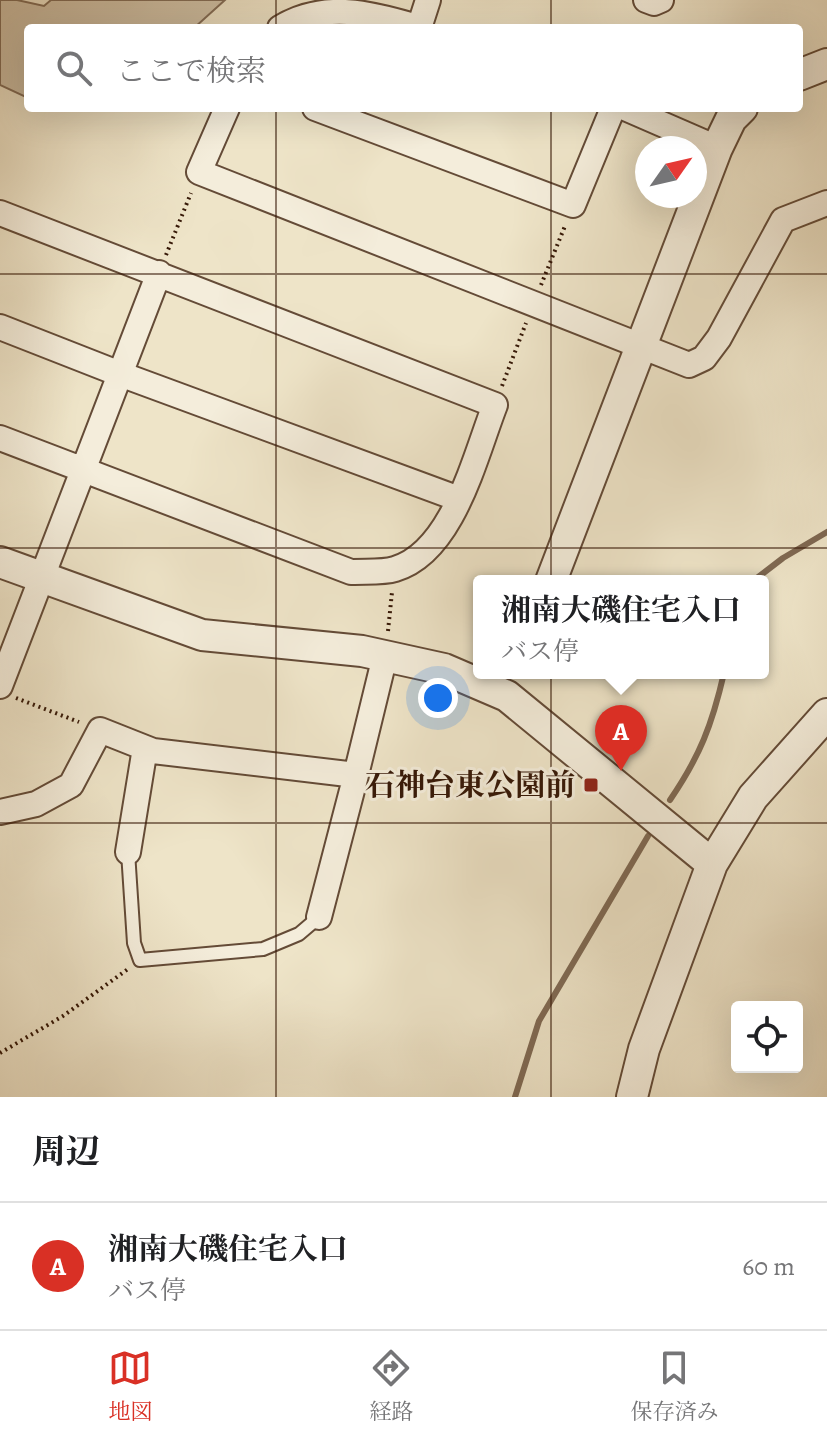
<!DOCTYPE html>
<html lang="ja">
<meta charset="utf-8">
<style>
body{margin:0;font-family:Alegreya,"Noto Serif JP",serif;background:#f2f2f2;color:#202124}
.controls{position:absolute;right:24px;bottom:24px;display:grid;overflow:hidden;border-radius:8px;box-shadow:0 8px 32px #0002}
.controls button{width:72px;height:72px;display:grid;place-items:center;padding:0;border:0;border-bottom:2px solid #e0e0e0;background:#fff;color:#202124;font:40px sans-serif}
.compass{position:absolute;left:635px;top:136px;width:72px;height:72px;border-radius:50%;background:#fff;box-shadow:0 8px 32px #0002;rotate:56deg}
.you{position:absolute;left:438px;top:698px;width:28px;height:28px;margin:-20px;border:6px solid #fff;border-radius:50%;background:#1a73e8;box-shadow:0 0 0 12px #1a73e833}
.badge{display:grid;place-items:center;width:52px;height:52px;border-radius:50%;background:#d93025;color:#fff;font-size:26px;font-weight:700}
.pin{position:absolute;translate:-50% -66px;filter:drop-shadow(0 2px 4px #0008)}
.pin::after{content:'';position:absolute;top:42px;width:28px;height:24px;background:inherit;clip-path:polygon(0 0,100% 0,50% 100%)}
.popup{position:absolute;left:473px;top:575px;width:296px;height:104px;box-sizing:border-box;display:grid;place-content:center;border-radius:8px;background:#fff;filter:drop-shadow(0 2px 6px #0005);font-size:26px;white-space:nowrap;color:#757577}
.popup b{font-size:30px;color:#202124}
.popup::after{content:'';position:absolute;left:50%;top:100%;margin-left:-16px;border:16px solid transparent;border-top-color:#fff}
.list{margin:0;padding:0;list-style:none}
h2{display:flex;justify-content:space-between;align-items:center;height:104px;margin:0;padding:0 32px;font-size:34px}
h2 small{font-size:26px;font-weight:400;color:#757577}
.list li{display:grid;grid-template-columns:52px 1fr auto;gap:24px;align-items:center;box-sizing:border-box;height:128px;padding:0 32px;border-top:2px solid #e0e0e0}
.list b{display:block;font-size:30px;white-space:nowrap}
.list p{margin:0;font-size:26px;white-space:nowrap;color:#757577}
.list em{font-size:26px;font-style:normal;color:#757577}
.icon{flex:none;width:44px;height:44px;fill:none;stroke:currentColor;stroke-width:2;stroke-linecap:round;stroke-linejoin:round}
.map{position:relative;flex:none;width:827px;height:1097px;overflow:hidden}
.search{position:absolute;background:#fff;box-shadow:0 8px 32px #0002;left:24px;right:24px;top:24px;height:88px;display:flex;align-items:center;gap:20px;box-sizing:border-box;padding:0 28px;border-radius:8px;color:#757577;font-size:30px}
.sheet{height:232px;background:#fff}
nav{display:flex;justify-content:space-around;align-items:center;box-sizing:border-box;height:112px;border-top:2px solid #e0e0e0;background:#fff;font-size:22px;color:#757577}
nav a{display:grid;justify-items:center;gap:4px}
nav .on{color:#d93025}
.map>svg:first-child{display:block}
</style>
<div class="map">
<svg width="827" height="1097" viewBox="0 0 827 1097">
<rect width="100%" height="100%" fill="#eee4c8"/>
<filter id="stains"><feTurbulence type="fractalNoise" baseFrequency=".0025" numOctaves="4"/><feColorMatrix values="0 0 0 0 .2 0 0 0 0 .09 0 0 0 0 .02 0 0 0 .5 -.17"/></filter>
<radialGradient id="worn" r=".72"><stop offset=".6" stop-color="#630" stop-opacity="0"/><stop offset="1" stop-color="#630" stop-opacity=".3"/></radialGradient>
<path fill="#cfc1a7" stroke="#826c57" stroke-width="2" d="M0,0H17L44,6L51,0H225L194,28H28V98L0,85Z"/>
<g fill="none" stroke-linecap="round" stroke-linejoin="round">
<path stroke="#7f6953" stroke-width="6" d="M753,581L783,558L827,532
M670,800C700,756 712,725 724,673
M515,1097L539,1021L648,836"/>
<defs>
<path id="service" d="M128,852L134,943L140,960L263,949L299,934L319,917"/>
<path id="minor" d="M646,0L654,3L661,0
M280,28C324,1 371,13 417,27
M419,28L428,0
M227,108L199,172L689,365L704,358L719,338L783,220L827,203
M315,108L573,205L613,108
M625,108L717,148
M0,213L495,405C475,456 453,552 395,569C382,573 365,571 351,572L0,438
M0,327L120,374L459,499
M0,686L159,273
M0,812L36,804L71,785L100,730L153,751L356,775L385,656
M128,852L145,748
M319,917L356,775"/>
<path id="tertiary" d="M799,75L827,64
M0,562L202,635L362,651L444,669L507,696L712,864
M551,581L717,148L731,119L742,108
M632,1097L644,1049L712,864L753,797L827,714"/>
</defs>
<use href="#service" stroke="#644b37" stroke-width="16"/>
<use href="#minor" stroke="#644b37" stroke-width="28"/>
<use href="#tertiary" stroke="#644b37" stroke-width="34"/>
<path stroke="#361807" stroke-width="4" stroke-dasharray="2 4" stroke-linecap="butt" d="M166,255L191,193
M541,285L565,226
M502,386L526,323
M388,631L392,592
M16,698L79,722
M0,1053L63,1016L128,969"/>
<use href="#service" stroke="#f4eddb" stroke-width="12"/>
<use href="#minor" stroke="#f4eddb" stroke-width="24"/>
<use href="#tertiary" stroke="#f4eddb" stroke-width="30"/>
</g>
<path fill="none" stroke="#361807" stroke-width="2" stroke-opacity="0.55" d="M276,0V28M551,0V28M276,108V1097M551,108V1097M0,274H827M0,548H827M0,823H827"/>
<rect fill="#8f2418" stroke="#f4eddb" stroke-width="3" x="583" y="777" width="16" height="16" rx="4"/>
<g text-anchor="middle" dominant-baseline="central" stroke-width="6" stroke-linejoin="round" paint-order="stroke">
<g font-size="30" font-weight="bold" fill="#361807" stroke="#f4eddb" text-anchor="end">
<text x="575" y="785">石神台東公園前</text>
</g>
</g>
<rect width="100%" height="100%" filter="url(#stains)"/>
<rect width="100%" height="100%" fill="url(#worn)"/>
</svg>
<div class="controls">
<button><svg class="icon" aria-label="locate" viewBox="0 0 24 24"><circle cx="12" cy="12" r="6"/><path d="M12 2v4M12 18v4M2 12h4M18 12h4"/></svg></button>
</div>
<svg class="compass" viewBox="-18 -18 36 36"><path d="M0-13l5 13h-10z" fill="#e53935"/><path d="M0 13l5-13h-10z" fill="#757577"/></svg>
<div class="you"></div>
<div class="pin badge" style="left:621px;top:771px">A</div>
<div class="popup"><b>湘南大磯住宅入口</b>バス停</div>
<div class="search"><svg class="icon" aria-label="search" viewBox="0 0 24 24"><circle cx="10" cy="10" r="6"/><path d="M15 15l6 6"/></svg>ここで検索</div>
</div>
<section class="sheet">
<h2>周辺<small></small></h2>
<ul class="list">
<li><span class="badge">A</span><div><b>湘南大磯住宅入口</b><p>バス停</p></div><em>60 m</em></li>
</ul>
</section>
<nav>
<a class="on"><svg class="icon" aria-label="map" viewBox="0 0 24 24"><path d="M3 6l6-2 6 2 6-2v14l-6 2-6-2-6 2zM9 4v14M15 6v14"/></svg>地図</a>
<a><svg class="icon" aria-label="directions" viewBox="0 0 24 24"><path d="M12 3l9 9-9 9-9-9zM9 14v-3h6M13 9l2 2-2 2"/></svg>経路</a>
<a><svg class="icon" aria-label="saved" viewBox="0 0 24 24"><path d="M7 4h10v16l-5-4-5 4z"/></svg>保存済み</a>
</nav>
